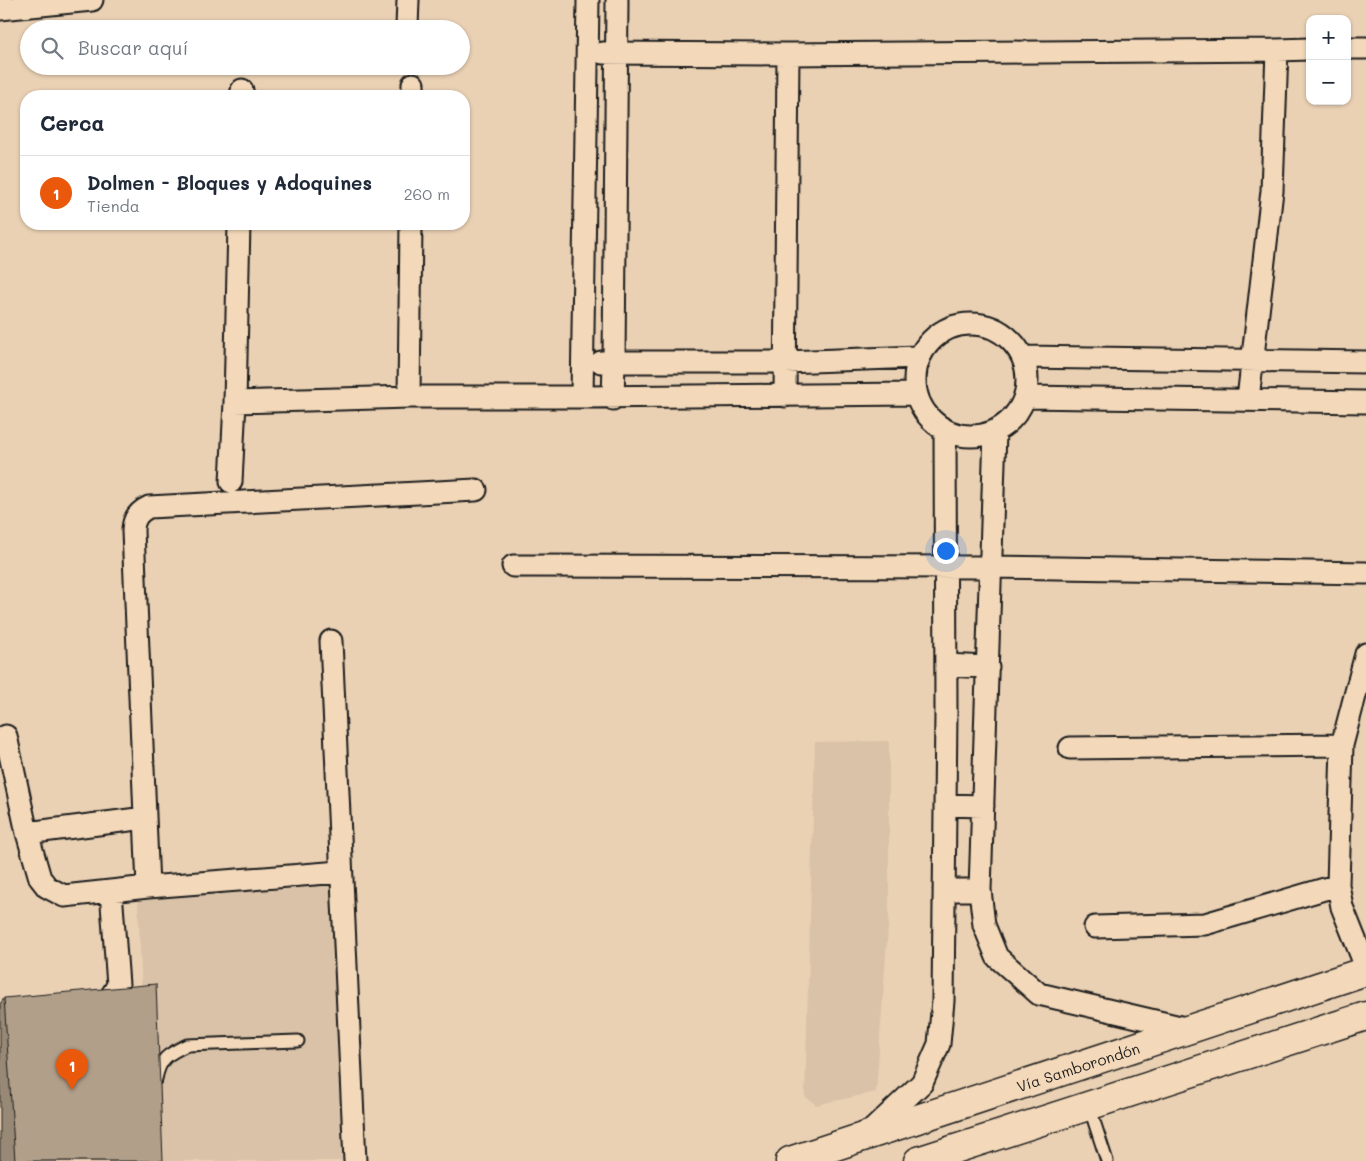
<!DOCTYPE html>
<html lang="es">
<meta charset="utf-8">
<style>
body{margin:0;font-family:Mali,sans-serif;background:#f2f2f3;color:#1f2937}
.controls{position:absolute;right:15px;top:15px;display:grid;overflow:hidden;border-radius:10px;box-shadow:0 1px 4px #0004}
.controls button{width:45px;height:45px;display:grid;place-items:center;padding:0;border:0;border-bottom:1px solid #e0e1e3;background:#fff;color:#1f2937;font:25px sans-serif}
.you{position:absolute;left:945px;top:550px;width:18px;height:18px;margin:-12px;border:4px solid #fff;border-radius:50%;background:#1a73e8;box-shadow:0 0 0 8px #1a73e833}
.badge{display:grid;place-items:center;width:32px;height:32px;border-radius:50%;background:#ea580c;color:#fff;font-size:16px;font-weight:700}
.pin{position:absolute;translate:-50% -41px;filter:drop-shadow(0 1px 2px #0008)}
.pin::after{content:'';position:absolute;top:26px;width:18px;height:15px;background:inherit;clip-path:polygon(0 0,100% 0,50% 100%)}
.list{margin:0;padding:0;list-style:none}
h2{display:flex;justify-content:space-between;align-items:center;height:65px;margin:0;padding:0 20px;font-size:21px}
h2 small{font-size:16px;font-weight:400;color:#747a83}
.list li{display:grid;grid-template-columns:32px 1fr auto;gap:15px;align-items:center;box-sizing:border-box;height:75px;padding:0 20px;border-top:1px solid #e0e1e3}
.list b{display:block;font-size:19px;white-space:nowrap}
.list p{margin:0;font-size:16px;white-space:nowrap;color:#747a83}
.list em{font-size:16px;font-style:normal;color:#747a83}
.icon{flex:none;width:28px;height:28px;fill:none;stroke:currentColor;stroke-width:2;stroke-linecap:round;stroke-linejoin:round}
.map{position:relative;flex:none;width:1366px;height:1161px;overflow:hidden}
.search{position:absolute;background:#fff;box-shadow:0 1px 4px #0004;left:20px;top:20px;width:450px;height:55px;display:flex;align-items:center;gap:12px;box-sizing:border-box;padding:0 18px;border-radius:28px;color:#747a83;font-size:19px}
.panel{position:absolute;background:#fff;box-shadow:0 1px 4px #0004;left:20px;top:90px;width:450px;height:140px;border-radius:20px}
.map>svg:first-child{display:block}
</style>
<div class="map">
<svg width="1366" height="1161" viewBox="0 0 1366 1161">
<rect width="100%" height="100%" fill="#ead1b4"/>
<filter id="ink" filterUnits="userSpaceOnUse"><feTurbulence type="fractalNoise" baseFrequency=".02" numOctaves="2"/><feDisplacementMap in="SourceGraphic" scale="10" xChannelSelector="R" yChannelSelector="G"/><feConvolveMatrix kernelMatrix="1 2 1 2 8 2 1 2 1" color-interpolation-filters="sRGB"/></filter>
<g filter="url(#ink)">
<path fill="#d9c2a7" d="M889,741V914L876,1092L816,1105L805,1096L815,742Z
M331,882L343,1161H149L138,900Z"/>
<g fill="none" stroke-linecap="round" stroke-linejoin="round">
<defs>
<path id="lane" d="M156,1079C160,1058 168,1054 187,1045L298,1041
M1089,1106L1107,1161"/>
<path id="street" d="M588,0L582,397L915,394
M617,0L614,362H785L918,357
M0,9L92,0
M407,27L408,0
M1347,48H1366
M1277,50L1310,49
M603,53L788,54L785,396
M788,54L1277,50L1272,191L1248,399
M242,96V90
M413,96V84
M411,224L409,397H582
M915 380a56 56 0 1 1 112 0a56 56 0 1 1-112 0Z
M1024,357L1366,362
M601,362H614L613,399
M1025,397L1366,402
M235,402L409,397
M995,432L980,890L984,925L997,957L1039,994L1193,1030
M231,482L235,402L239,224
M513,566L992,567L1366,573
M331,641L355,1161
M946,665L988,667
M6,736L27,833L40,878L47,887L64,896L148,887L340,872
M1342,745L1366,654
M1070,748L1342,745L1338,885L1342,907L1366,967
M945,805L983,806
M27,833L145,818
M148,887L133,531C133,519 138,512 149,507L476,490
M944,890H980
M1095,927L1205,924L1338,885
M97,1005L110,998L118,985L111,891
M868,1134L922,1083L939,1044L943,1001L946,712L945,432"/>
<path id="primary" d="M790,1161L1366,971
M918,1161L1366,1016"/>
</defs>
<use href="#lane" stroke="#1c1c1c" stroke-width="15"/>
<use href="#street" stroke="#1c1c1c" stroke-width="25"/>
<use href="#primary" stroke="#1c1c1c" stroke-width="31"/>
<use href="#lane" stroke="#f3d9ba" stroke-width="11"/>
<use href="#street" stroke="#f3d9ba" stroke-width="21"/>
<use href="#primary" stroke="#f3d9ba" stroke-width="28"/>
</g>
<path fill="#988976" stroke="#1c1c1c" d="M4,998L163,1161H0V1004Z"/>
<path fill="#b19f89" stroke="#1c1c1c" d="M156,984L163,1161H15L4,998Z"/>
</g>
<g text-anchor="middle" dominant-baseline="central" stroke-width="5" stroke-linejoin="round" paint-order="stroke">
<g font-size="15" fill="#1c1c1c" stroke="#f3d9ba">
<text transform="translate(1078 1067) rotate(-18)">Vía Samborondón</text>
</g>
</g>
</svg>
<div class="controls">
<button>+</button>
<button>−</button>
</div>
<div class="you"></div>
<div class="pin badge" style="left:72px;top:1090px">1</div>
<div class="search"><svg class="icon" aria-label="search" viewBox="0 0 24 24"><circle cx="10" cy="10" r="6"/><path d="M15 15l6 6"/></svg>Buscar aquí</div>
<section class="panel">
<h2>Cerca<small></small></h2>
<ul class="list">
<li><span class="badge">1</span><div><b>Dolmen - Bloques y Adoquines</b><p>Tienda</p></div><em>260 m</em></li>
</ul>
</section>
</div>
